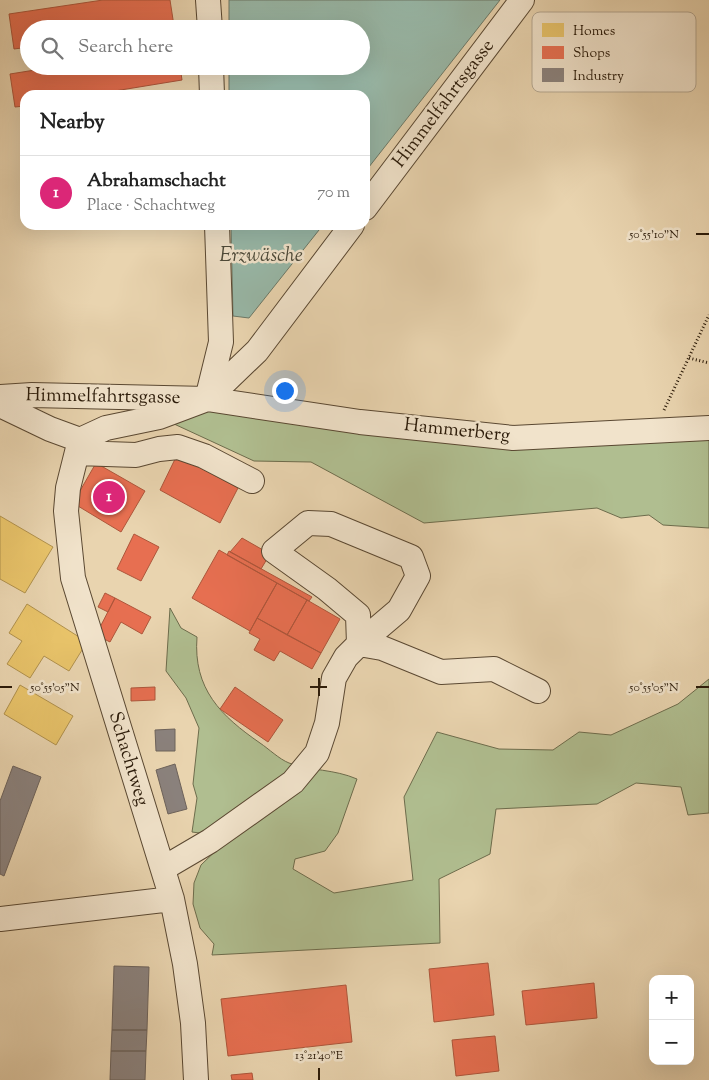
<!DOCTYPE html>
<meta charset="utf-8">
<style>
body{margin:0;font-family:"Sorts Mill Goudy",serif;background:#f2f2f2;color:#222}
.controls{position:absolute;right:15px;bottom:15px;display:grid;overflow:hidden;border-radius:10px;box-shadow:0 5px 20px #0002}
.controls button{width:45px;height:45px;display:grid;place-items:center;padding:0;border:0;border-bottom:1px solid #e0e0e0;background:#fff;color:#222;font:25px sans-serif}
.you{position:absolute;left:284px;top:390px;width:18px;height:18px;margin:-12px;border:4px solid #fff;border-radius:50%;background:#1a73e8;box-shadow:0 0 0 8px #1a73e833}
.badge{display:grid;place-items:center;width:32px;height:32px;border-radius:50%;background:#db2777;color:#fff;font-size:16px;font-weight:700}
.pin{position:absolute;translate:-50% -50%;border:2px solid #fff;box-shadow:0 1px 5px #0006}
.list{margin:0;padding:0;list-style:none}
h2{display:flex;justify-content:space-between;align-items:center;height:65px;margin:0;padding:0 20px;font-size:21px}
h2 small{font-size:16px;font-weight:400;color:#767676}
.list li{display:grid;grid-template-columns:32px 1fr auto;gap:15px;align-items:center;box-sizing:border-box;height:75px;padding:0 20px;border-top:1px solid #e0e0e0}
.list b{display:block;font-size:19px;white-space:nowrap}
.list p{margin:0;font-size:16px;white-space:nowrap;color:#767676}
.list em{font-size:16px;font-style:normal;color:#767676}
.icon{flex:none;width:28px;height:28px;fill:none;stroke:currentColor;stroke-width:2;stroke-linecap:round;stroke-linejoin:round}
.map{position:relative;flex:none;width:709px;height:1080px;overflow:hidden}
.search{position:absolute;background:#fff;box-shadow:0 5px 20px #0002;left:20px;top:20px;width:350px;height:55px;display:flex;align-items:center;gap:12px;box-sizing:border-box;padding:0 18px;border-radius:28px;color:#767676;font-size:19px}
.panel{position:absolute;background:#fff;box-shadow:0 5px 20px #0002;left:20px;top:90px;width:350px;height:140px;border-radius:15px}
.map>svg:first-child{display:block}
</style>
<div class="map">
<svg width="709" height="1080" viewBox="0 0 709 1080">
<rect width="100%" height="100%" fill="#e9d4af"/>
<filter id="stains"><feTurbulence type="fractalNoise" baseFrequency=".004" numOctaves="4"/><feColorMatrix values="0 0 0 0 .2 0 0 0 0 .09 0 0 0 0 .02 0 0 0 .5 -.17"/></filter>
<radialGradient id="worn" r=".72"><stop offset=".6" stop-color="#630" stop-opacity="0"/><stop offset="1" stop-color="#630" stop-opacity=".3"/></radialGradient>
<path fill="#b0be90" stroke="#6d6c4c" d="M207,399L513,438L709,428V528L663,525L649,515L621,518L597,508L424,523L311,462L254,461L159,417Z
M170,608L181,628L197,637C193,689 221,716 260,743C269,749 279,759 289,763C311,771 334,769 357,779L338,833L325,851L295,859L293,869L334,893L413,880L404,797L437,732L499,749L553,750L579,732L611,735L678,704L709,679V813L688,815L681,787L636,783L597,804L496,809L490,854L439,879L440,943L212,955L214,944L200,928L193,904L194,883L201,865L230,837L192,832L197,798L193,784L199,728L186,698L166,671Z"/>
<path fill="#98b8a8" stroke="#6c7968" d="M229,0H500L365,172V95H229V66H361V29H229Z
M231,225H323L249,318L233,316Z"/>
<path fill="#e9c46a" stroke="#b0914d" d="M0,516L53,547L25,593L0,579Z
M27,604L87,642L69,671L44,656L30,678L7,664L22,641L9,633Z
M20,685L73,716L56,745L4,714Z"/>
<path fill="#e76f51" stroke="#ae563b" d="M103,0H170L174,26L153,29H29V47L14,49L9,14Z
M60,66H180L182,80L90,95H25V106L15,107L10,74Z
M177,455L238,488L220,523L160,490Z
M96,463L145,491L121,532L73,503Z
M134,534L159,547L141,581L117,569Z
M242,538L270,554L261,569L230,552Z
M219,550L277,583L250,631L192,598Z
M229,551L312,597L309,601L227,555Z
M277,583L307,600L287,635L257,618Z
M105,593L115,598L108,612L98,607Z
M115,598L151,617L142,634L121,622L110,642L96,635Z
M307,600L340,619L321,653L287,635Z
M257,618L321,653L312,669L280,651L274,661L254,650L260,639L249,633Z
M155,687V700L131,701V688Z
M235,687L283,720L268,742L220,709Z
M488,963L494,1015L434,1022L429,969Z
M594,983L597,1018L526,1025L522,991Z
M346,985L352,1042L228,1056L221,999Z
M495,1036L499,1071L456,1076L452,1040Z
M252,1073L253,1080H232L231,1075Z"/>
<path fill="#8a817c" stroke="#6d625a" d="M175,729V751H156L155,730Z
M175,764L187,809L168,814L156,770Z
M13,766L41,777L4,876L0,874V801Z
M114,966L149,967L147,1030H112Z
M112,1030H147L146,1051H111Z
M111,1051H146L145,1080H110Z"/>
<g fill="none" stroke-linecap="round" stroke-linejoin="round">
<defs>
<path id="minor" d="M208,0L210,29
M211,66L212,95
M365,208L522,0
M0,397L32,395L207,399L360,422L513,438L709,428
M207,399L221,342L217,225
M0,405L50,429L80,440L106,428L159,417L207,399L257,351L352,225
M80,440L68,488L66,511L73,578L172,899L185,964L193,1023L196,1080
M77,453L136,455L159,449L178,447L204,456L252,481
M308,523L331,524L411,557L418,576L399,610L359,644L358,615L327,589L274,551Z
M164,868L210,841L293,782L317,753L327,723L334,678L346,657L359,644L382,648L441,672L494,669L538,691
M0,919L172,899"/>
</defs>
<use href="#minor" stroke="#5a4832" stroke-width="26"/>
<path stroke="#2a1a09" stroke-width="3" stroke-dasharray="1 2.5" stroke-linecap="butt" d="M689,358L709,363
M664,410L709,315"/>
<use href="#minor" stroke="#f1e3cb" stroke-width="24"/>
</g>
<path fill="none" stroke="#2a1a09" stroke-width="2" d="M696,234H709M319,678V696M0,687H12M310,687H327M696,687H709M319,1068V1080"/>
<g text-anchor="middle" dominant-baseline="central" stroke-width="5" stroke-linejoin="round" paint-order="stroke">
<g font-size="19" fill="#2a1a09" stroke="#f1e3cb">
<text transform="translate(444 104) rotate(-53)">Himmelfahrtsgasse</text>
<text transform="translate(103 397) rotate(1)">Himmelfahrtsgasse</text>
<text transform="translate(457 431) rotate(6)">Hammerberg</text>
<text transform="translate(128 759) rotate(73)">Schachtweg</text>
</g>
<g font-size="20" font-style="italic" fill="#4b4939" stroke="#f1e3cb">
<text x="261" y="256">Erzwäsche</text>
</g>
</g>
<rect x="532" y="12" width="164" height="80" rx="8" fill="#f1e3cb" stroke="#b5a791" stroke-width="1"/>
<rect x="542" y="23" width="22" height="14" fill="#e9c46a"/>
<rect x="542" y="46" width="22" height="13" fill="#e76f51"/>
<rect x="542" y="68" width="22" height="14" fill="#8a817c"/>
<g font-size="14" fill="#2a1a09">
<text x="573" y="35">Homes</text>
<text x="573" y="57">Shops</text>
<text x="573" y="80">Industry</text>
</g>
<g font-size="12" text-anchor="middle" fill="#2a1a09" stroke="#f1e3cb" stroke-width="5" stroke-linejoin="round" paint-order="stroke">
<text x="654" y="238">50°55'10"N</text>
<text x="55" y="691">50°55'05"N</text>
<text x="654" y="691">50°55'05"N</text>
<text x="319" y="1059">13°21'40"E</text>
</g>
<rect width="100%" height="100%" filter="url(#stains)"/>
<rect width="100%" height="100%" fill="url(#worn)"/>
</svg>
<div class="controls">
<button>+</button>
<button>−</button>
</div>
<div class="you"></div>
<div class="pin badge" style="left:109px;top:497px">1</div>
<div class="search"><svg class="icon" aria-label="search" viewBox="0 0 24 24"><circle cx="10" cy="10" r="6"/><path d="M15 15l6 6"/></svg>Search here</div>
<section class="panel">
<h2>Nearby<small></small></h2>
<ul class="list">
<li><span class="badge">1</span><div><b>Abrahamschacht</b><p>Place · Schachtweg</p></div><em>70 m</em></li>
</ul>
</section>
</div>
